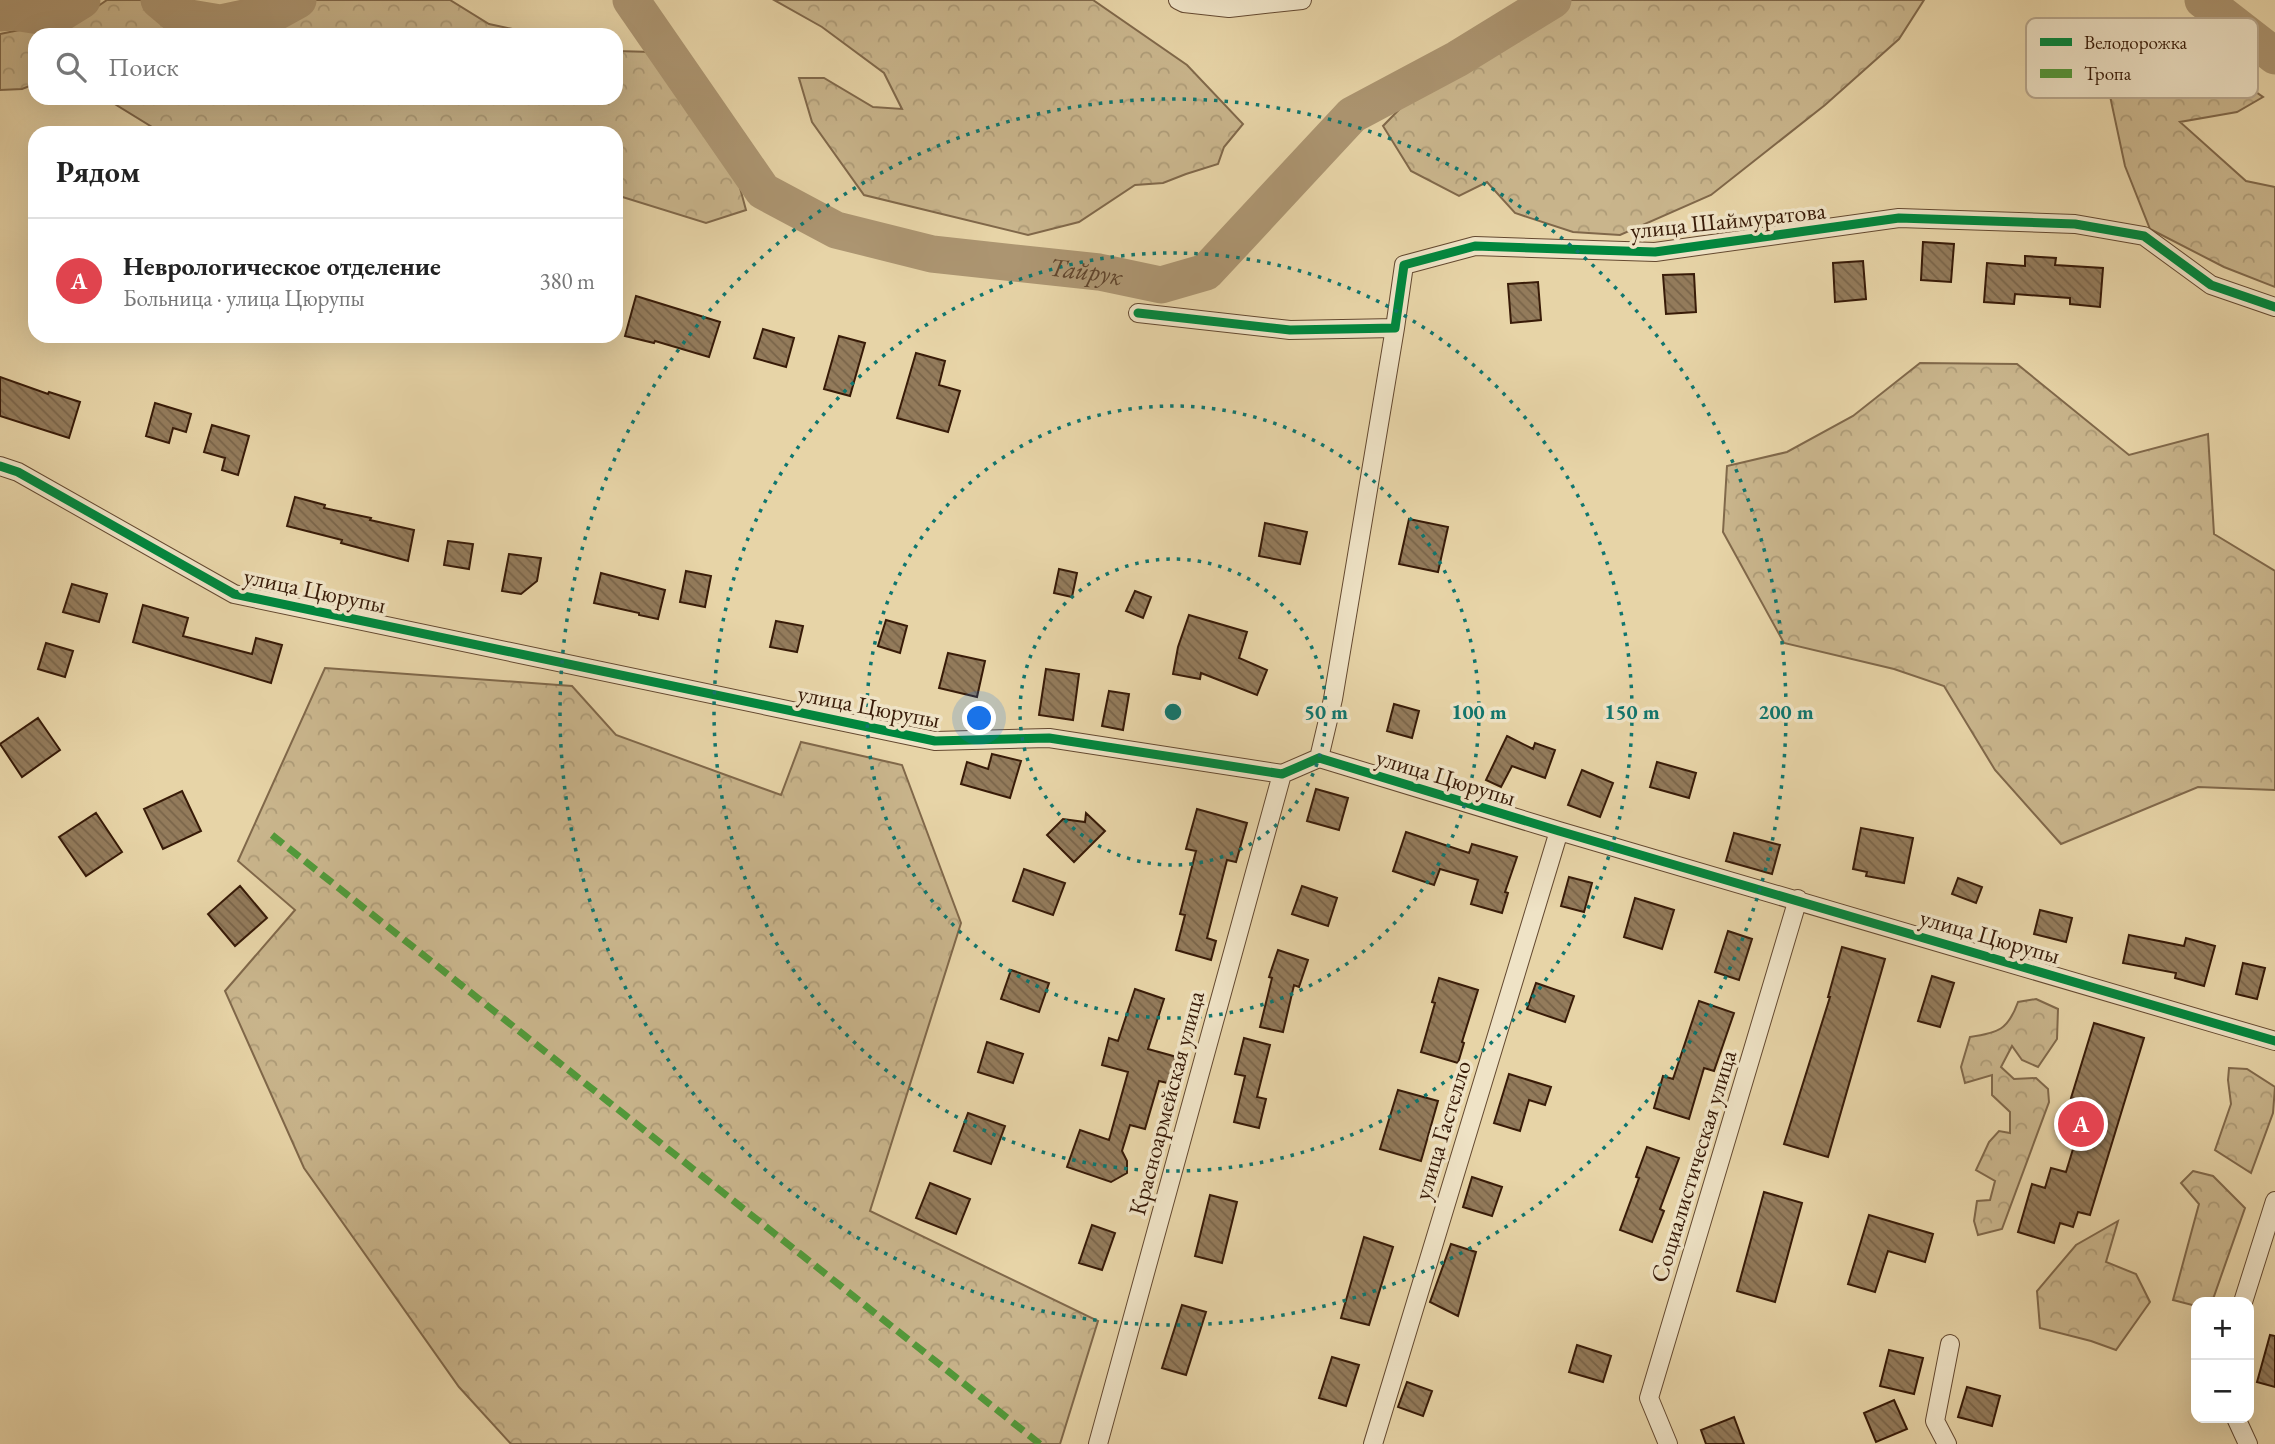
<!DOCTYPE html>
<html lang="ru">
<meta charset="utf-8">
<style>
body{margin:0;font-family:"EB Garamond",serif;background:#f6f6f6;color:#222}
.controls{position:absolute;right:21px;bottom:21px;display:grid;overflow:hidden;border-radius:14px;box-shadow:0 7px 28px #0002}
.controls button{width:63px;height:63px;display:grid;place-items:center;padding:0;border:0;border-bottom:2px solid #e0e0e0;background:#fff;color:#222;font:35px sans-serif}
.you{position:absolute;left:980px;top:719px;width:24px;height:24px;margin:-18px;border:5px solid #fff;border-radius:50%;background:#1a73e8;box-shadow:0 0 0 10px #1a73e833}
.badge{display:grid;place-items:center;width:46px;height:46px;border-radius:50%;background:#8f2418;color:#fff;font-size:23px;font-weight:700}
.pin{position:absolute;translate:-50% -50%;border:4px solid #fff;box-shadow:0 2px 7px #0006}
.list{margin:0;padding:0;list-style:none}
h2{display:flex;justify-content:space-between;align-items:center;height:91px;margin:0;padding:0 28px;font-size:30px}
h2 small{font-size:23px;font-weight:400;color:#767676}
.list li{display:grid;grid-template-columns:46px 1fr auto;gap:21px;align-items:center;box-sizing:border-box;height:126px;padding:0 28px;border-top:2px solid #e0e0e0}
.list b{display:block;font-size:26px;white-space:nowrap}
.list p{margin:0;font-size:23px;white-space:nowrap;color:#767676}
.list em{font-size:23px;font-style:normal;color:#767676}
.icon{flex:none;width:38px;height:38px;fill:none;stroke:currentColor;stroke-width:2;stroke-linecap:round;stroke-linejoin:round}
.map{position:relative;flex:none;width:2275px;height:1444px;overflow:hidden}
.search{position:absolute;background:#fff;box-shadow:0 7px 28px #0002;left:28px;top:28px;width:595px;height:77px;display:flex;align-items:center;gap:18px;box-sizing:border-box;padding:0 24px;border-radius:21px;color:#767676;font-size:26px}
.panel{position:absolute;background:#fff;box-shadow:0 7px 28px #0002;left:28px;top:126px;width:595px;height:217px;border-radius:21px}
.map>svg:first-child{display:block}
</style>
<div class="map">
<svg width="2275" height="1444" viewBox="0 0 2275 1444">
<defs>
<pattern id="forest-crowns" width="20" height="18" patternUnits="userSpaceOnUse" patternTransform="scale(1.75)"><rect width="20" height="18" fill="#c9b58c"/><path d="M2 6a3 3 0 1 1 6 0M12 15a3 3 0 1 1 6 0" fill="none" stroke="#ad9b77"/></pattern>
<pattern id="building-back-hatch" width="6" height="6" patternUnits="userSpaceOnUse" patternTransform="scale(1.75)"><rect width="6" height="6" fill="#937b5b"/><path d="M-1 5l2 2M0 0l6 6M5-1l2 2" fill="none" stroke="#796449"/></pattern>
</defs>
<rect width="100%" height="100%" fill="#e7d4a7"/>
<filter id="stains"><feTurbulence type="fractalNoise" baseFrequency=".00286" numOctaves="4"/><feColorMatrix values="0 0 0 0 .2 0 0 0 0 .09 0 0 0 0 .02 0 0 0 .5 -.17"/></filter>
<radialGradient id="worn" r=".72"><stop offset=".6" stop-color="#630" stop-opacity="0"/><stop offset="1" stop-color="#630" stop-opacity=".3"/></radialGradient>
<path fill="url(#forest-crowns)" stroke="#80684a" stroke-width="2" d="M107,0H147L189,28H273L310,0H450L489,24L540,35H35V84L22,89L0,90V34L82,17Z
M774,0H1093L1187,65L1243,124L1224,147L1218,164L1186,174L1163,183L1135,185L1079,222L1028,235L864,195L812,122L799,78H824L873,107L902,109L884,73L822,27Z
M1568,0H1924L1899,39L1825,105L1711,195L1620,235L1573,232L1515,213L1487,182L1459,196L1411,171L1383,126L1420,88L1499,44Z
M2114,33L2160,46L2220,67L2263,97L2237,112L2180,122L2246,181L2275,187V287L2224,267L2150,229L2125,166L2110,96Z
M616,51L652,52L733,162L746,210L706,223L616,195V133H420L403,130L398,133H222L157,130L105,98H616Z
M1920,363L2017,364L2129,455L2208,434L2214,534L2275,571V790L2198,787L2061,844L1995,770L1944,686L1894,669L1784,643L1723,532L1727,466L1787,452L1853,416Z
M325,668L572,686L616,735L781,795L801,742L902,765L961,923L870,1211L1098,1321L1060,1444H511L459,1387L304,1168L225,991L295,910L238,861Z
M2036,999L2058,1009L2057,1039L2038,1067L2022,1060L2012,1046L2001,1067L2014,1079L2036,1078L2048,1089L2049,1102L2002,1229L1978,1235L1974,1221L1977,1201L1990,1200L1995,1181L1976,1170L1989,1142L1999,1131L2010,1133V1112L1992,1095V1075L1965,1083L1961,1067L1970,1037C1998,1033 2008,1030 2018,1002Z
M2229,1068L2247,1069L2275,1087L2273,1113L2251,1173L2215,1150L2231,1104L2228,1080Z
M2193,1171L2213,1176L2245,1208L2212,1302H2196V1306L2173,1300L2199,1204L2181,1183Z
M2118,1221L2106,1262L2136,1274L2150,1302L2116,1350L2091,1341L2040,1328L2037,1291L2076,1245Z"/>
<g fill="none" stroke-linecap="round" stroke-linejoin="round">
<g stroke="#ac9571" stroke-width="37">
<path d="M159,0L178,16L220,23L278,11L298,0"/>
<path id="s1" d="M631,0L763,191L836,230L932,254L1099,272L1161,285L1206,272L1352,115L1457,59L1553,0"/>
<path d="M2203,0L2275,56"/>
<path d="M0,13L13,12L53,18L82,0"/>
</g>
</g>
<path fill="url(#building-back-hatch)" stroke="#381b08" stroke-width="2" d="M1923,242L1954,244L1951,282L1921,280Z
M2025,256L2056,258L2055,265L2103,268L2100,307L2070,304V298L2015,294L2014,304L1984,302L1987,263L2025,266Z
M1863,261L1866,299L1835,302L1833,263Z
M1694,274L1696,312L1666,314L1663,275Z
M1538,282L1541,320L1511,323L1508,284Z
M636,296L720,322L709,357L655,341L654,343L625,336Z
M763,329L794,338L786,367L754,358Z
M839,336L865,343L850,396L824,389Z
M916,353L945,361L939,385L960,391L948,432L897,418Z
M0,377L48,394L49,392L80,402L69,438L0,416Z
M155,403L191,414L186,432L173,428L169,443L146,436Z
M212,425L249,436L238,475L222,470L225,458L204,452Z
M295,497L325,505L324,508L371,518L370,520L414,530L408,561L341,543L342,540L287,526Z
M1409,519L1448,527L1438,572L1399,564Z
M1265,523L1307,532L1300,564L1259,556Z
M448,541L473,544L469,569L444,565Z
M509,554L541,558L537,581L521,594L502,591Z
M1059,569L1077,573L1072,597L1054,593Z
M686,571L711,576L705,607L680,602Z
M601,573L665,590L658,619L639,615V613L594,603Z
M72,584L107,594L99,622L63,612Z
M1135,591L1151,597L1143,618L1126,611Z
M143,605L188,618L183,636L252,654L256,638L282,645L271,683L133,642Z
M1189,615L1247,632L1239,658L1267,670L1257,695L1201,673L1200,679L1173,674L1178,647Z
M886,620L907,626L900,653L878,646Z
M776,621L803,626L797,652L770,647Z
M46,643L73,651L65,677L38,669Z
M948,653L985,661L977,697L939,688Z
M1046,669L1079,674L1073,720L1039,715Z
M1109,691L1129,694L1123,730L1102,726Z
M1394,704L1419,711L1412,738L1387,731Z
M38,718L60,750L22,777L0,744Z
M1507,736L1533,749L1535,743L1555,750L1545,778L1512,766L1501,787L1486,780Z
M992,754L1021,761L1010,798L961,784L967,762L988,769Z
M1657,762L1696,773L1689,798L1650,787Z
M1582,770L1613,783L1600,817L1568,805Z
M1316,789L1348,798L1339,830L1307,821Z
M182,791L201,831L163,849L144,809Z
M1197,809L1247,823L1236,862L1227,860L1207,938L1216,941L1211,960L1176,950L1185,915L1180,914L1196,851L1186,849Z
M96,813L122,852L86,876L59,837Z
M1086,813L1105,831L1074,862L1047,835L1063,819L1085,822Z
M1861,828L1913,838L1904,883L1866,876L1867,872L1853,869Z
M1406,832L1469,853L1472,844L1517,857L1505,892L1508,893L1502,913L1471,904L1478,880L1440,869L1434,885L1393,871Z
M1734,833L1780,845L1772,874L1726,861Z
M1024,869L1065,883L1053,915L1013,901Z
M1569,877L1592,883L1584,912L1561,906Z
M1958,878L1982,887L1976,903L1952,894Z
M240,886L267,918L235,946L208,914Z
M1302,886L1337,898L1328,926L1292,914Z
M1635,898L1674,910L1662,949L1624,937Z
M2040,910L2072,918L2066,942L2034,934Z
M1728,931L1752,939L1739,980L1715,972Z
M2129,935L2184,946L2186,938L2215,946L2204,986L2175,978L2176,973L2123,963Z
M1842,947L1885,959L1828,1157L1784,1144L1830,997H1828Z
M1278,950L1308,960L1299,987L1294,985L1283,1032L1260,1027L1272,978L1269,977Z
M2243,963L2265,968L2257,999L2236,994Z
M1011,970L1049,983L1039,1012L1001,999Z
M1932,976L1954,983L1940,1027L1918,1021Z
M1439,978L1478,990L1462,1042L1464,1043L1458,1063L1421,1052L1435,1003L1432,1002Z
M1536,983L1574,996L1565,1022L1527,1009Z
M1135,989L1164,999L1148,1049L1184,1059L1176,1085L1159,1081L1145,1129L1130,1125L1122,1151L1127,1161V1173L1111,1182L1067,1167L1080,1130L1109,1140L1128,1072L1102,1065L1109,1038L1118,1041Z
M1699,1001L1734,1013L1714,1071L1704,1068L1689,1119L1654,1108L1663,1076L1673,1079Z
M2094,1023L2144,1038L2090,1215L2078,1212L2073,1227L2060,1223L2054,1243L2018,1232L2032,1184L2045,1188L2051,1168L2066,1172L2087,1103L2071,1098Z
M1244,1038L1270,1045L1257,1097L1266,1099L1259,1128L1234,1122L1245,1076L1235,1074Z
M987,1042L1023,1054L1013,1083L978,1072Z
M1509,1074L1551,1087L1545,1105L1529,1100L1520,1131L1494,1123Z
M1398,1090L1438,1101L1421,1161L1380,1149Z
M968,1113L1005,1126L991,1164L954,1151Z
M1647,1147L1679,1158L1660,1209L1664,1211L1652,1242L1620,1230L1639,1178L1636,1177Z
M1472,1177L1502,1187L1492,1216L1463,1207Z
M930,1183L970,1199L956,1234L916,1218Z
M1764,1192L1802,1203L1775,1302L1737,1291Z
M1210,1195L1237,1202L1222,1263L1195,1256Z
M1869,1215L1933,1234L1925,1262L1888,1251L1875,1292L1848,1284Z
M1092,1225L1115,1233L1102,1270L1079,1263Z
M1364,1237L1393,1247L1369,1325L1341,1318Z
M1451,1244L1476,1252L1458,1316L1430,1302Z
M1182,1305L1206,1312L1186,1375L1162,1368Z
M2270,1335L2275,1336V1387L2257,1382Z
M1577,1345L1611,1356L1603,1382L1569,1372Z
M1889,1350L1923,1358L1914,1394L1880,1386Z
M1332,1357L1359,1365L1346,1406L1319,1398Z
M1407,1382L1432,1391L1423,1416L1398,1407Z
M1967,1387L2000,1396L1992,1426L1958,1417Z
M1894,1400L1907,1429L1876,1442L1864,1413Z
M1734,1417L1744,1444H1706L1701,1430Z"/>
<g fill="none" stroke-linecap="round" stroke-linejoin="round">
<defs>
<path id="minor" d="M1178,0L1184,3L1229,8L1302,0
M1138,313L1290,330L1395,328L1404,265L1475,246L1655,252L1899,218L2075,224L2144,236L2211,285L2275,307
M0,466L18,472L234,594L935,741L1049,738L1282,774L1319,758L1559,831L2275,1041
M1319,758L1333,699L1395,328
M2243,1302L2275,1201
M2236,1418L2248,1444
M1098,1444L1282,774
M1373,1444L1559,831
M1668,1444L1649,1398L1798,899
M1947,1444L1935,1421L1950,1344"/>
</defs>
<use href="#minor" stroke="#644930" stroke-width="20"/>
<use href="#minor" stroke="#efe3c6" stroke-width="18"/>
<path stroke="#52993a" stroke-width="7" stroke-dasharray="14 7" stroke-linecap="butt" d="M272,835L1040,1444"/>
<defs>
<path id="cycleway" d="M1138,313L1290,330L1395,328L1404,265L1475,246L1655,252L1899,218L2075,224L2144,236L2211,285L2275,307
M0,466L18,472L234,594L935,741L1049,738L1282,774L1319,758L1559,831L2275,1041"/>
</defs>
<use href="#cycleway" stroke="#efe3c6" stroke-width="13"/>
<use href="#cycleway" stroke="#00873e" stroke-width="9"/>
</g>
<g fill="none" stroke="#0f766e" stroke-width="3.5" stroke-dasharray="3.5 7">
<circle cx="1173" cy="712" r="153"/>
<circle cx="1173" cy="712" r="306"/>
<circle cx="1173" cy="712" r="459"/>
<circle cx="1173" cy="712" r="613"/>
</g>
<g text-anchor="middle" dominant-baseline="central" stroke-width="7" stroke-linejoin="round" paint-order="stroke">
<g font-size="24" fill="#381b08" stroke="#efe3c6">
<text transform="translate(1728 220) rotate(-6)">улица Шаймуратова</text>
<text transform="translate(315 590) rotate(12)">улица Цюрупы</text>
<text transform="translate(869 706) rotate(11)">улица Цюрупы</text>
<text transform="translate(1446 777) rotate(17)">улица Цюрупы</text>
<text transform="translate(1990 936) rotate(16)">улица Цюрупы</text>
<text transform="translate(1166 1103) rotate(-75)">Красноармейская улица</text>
<text transform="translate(1442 1130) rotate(-73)">улица Гастелло</text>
<text transform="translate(1693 1166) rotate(-73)">Социалистическая улица</text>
</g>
<g font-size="26" font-style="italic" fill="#61462d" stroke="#efe3c6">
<text stroke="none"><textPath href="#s1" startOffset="569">Тайрук</textPath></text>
</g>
</g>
<rect x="2026" y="18" width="232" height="80" rx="10" fill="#efe3c6" stroke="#b8a78d" stroke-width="2"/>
<rect x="2040" y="38" width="32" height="8" fill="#00873e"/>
<rect x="2040" y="69" width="32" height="9" fill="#52993a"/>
<g font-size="19" fill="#381b08">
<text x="2084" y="49">Велодорожка</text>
<text x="2084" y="80">Тропа</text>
</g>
<circle cx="1173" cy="712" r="10" fill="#0f766e" stroke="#efe3c6" stroke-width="3.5"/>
<g font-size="21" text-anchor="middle" font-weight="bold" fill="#0f766e" stroke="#efe3c6" stroke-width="7" stroke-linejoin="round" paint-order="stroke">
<text x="1326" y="719">50 m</text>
<text x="1479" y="719">100 m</text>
<text x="1632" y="719">150 m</text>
<text x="1786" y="719">200 m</text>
</g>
<rect width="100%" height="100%" filter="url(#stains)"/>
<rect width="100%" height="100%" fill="url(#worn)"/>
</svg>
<div class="controls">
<button>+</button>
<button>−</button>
</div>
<div class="you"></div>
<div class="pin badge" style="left:2081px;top:1124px;background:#e0444e">A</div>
<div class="search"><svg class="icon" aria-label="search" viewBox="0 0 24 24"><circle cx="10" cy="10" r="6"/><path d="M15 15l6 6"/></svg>Поиск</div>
<section class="panel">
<h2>Рядом<small></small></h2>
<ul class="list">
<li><span class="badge" style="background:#e0444e">A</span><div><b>Неврологическое отделение</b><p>Больница · улица Цюрупы</p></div><em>380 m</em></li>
</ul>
</section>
</div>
